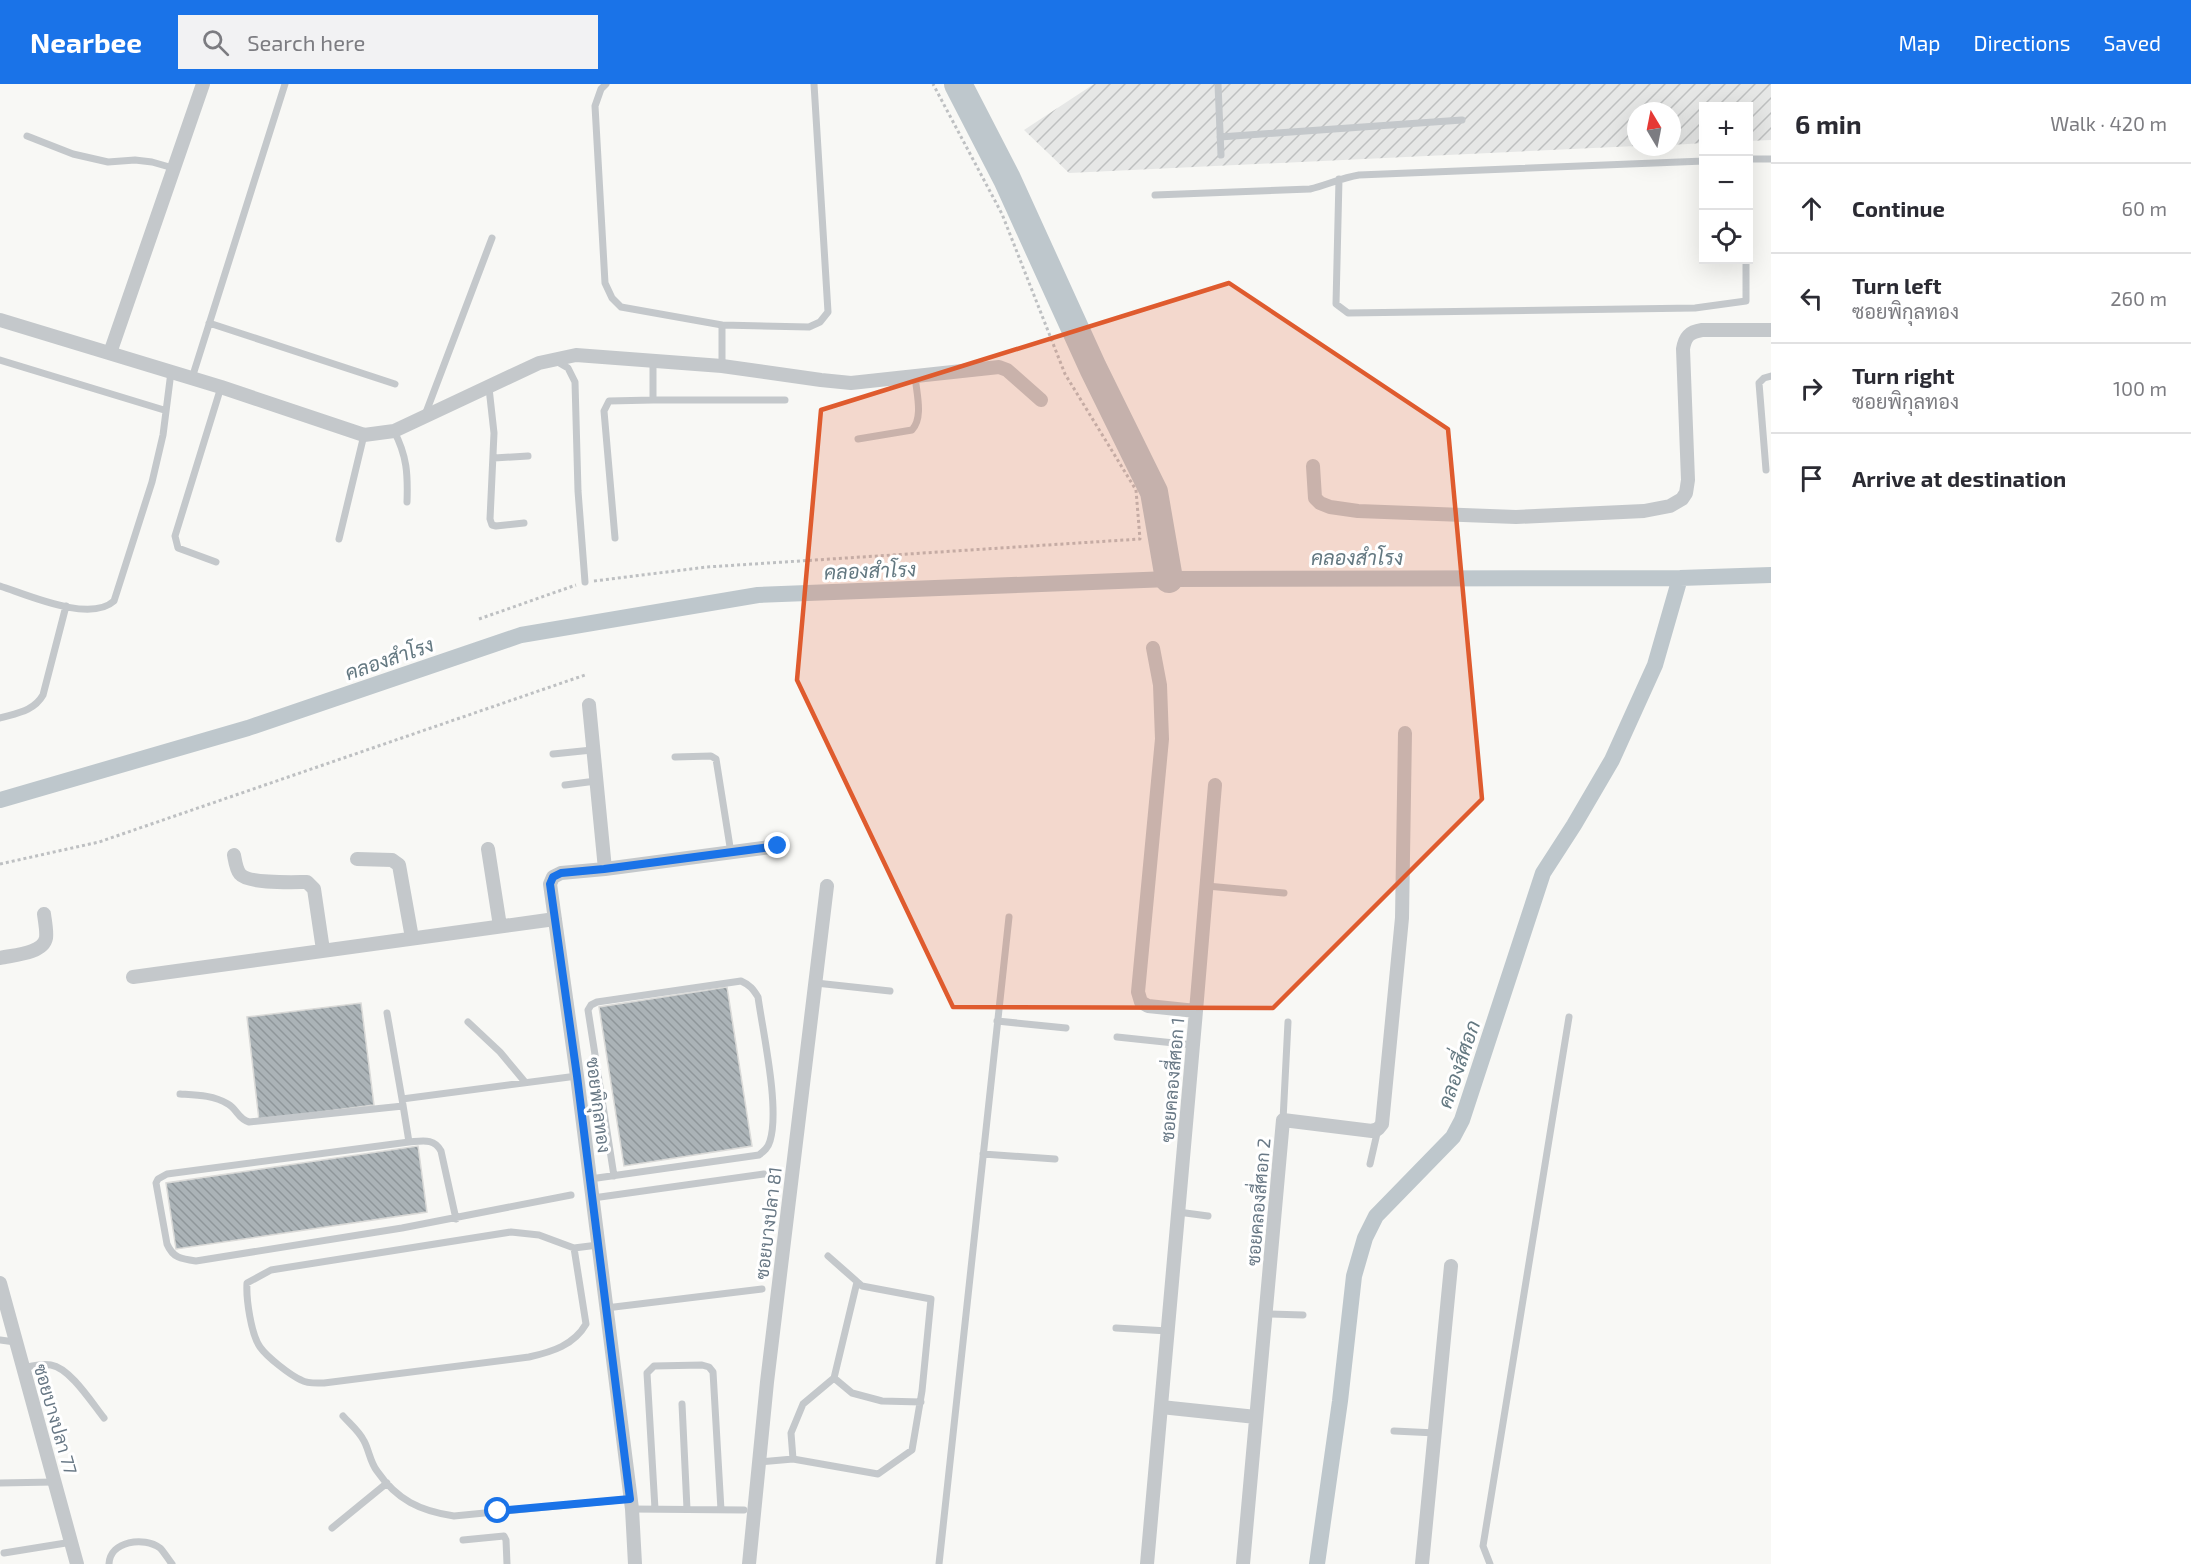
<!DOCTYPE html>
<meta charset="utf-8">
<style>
body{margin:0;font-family:"Exo 2",Sarabun,sans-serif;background:#f2f2f3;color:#2b2b33}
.controls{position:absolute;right:18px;top:18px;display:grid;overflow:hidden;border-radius:0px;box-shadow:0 6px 24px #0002}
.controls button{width:54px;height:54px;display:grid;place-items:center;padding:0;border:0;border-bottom:2px solid #e1e1e2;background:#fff;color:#2b2b33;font:30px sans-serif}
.compass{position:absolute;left:1627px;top:18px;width:54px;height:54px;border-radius:50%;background:#fff;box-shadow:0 6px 24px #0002;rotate:350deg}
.stop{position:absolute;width:18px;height:18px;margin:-14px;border:4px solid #1a73e8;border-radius:50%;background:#fff}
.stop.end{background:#1a73e8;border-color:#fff;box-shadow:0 2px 6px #0008}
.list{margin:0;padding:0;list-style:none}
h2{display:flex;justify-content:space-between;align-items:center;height:78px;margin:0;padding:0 24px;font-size:26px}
h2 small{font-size:20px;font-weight:400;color:#7c7c81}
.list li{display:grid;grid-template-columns:39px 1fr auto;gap:18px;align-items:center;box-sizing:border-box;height:90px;padding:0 24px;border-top:2px solid #e1e1e2}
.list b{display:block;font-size:22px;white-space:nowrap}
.list p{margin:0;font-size:20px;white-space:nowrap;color:#7c7c81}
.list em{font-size:20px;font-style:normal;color:#7c7c81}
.icon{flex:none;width:33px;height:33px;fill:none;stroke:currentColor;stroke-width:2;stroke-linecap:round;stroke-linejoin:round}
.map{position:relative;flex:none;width:1771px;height:1480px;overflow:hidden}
header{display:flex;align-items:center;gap:36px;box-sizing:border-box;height:84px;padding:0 30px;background:#1a73e8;color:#fff}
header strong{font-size:28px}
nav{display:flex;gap:33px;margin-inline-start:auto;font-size:21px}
.search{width:420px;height:54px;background:#f2f2f3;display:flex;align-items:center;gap:15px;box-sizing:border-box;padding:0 21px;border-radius:0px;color:#7c7c81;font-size:22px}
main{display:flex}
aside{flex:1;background:#fff}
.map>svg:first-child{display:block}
</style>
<header>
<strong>Nearbee</strong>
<div class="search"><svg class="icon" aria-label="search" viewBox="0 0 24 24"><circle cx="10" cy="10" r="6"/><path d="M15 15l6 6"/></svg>Search here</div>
<nav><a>Map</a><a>Directions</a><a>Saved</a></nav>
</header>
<main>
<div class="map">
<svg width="1771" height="1480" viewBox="0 0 1771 1480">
<defs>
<pattern id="industrial-furrows" width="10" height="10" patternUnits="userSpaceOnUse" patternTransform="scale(1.5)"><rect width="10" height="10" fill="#e6e7e6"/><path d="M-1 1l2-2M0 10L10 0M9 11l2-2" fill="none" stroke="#bec0c0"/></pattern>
<pattern id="building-back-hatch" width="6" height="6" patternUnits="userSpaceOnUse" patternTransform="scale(1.5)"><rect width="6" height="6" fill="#abb3b7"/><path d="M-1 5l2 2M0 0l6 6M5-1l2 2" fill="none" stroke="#8f969a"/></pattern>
</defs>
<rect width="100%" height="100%" fill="#f8f8f5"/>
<path fill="url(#industrial-furrows)" d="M1094,0H1771V56L1749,57L1748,22H1704L1703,59L1672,61V27H1636V62L1069,89L1024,46Z"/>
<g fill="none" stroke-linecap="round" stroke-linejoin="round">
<path stroke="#bec7cc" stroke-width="16" d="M0,716L248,644L521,551L758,511L1169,495L1680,494L1771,491
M1317,1480L1340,1317L1354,1192L1365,1154L1376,1132L1453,1053L1462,1036L1543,789L1574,741L1612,676L1655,581L1680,494"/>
<path stroke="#bec7cc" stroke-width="28" d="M958,0L1007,95L1093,284L1154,408L1169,495"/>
</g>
<path fill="url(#building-back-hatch)" stroke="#dadad8" stroke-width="1.5" d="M727,903L752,1062L624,1082L599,923Z
M361,919L374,1021L259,1036L247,933Z
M418,1062L427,1128L176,1165L166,1099Z"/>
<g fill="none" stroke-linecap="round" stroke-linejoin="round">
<path stroke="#bec0c2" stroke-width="3" stroke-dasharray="3 3" stroke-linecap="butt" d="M594,497L707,483L1140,455L1136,406L1065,290L1002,130L933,0
M479,535L576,501
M0,780L99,758L585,591"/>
<path stroke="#c4c8cb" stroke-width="7" d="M606,0L601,5L595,22L605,199L612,214L621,223L722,241
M1218,0L1221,71
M27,52L73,70L108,78L135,76L152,78L173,84
M1220,53L1462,36
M1748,75H1771
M1339,95L1336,220L1348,229L1695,224L1746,217V176
M1155,111L1310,105C1327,101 1341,94 1359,91L1704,77
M209,239L395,300
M0,276L164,326
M653,276V316H785
M556,277L568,284L575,298L578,407L585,498
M722,282V241L809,243L820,238L828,228L814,0
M192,294L285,0
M489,304L494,349L490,435L492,441L496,442L524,439
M425,331L492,154
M394,347C407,372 408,390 407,418
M858,355L912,346C924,333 916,308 915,291
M494,374L528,372
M1766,386L1759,299L1764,294L1771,292
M615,454L604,327L609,317L653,316
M339,455L364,351
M216,478L178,464L175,452L221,303
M0,502C28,511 90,539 114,517L152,398L163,351L171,288
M0,634C17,629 34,627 43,611L66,522
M553,670L592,666
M675,673L711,672L716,675L731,769
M565,701L596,697
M1207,802L1284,809
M816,899L890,907
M387,929L402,1015
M997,937L1066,944
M468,938L500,968L525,998
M1117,953L1193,961
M180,1010C196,1011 213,1011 228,1020C237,1025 238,1035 249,1038L403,1022
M1283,1036L1288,938
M409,1058C423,1057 434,1054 441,1067L456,1135
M983,1070L1055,1075
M1370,1080L1378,1045
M590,1095L759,1071C764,1067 768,1064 770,1057C780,1024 763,949 758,913C753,905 750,901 741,897L597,918L591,921L588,926L614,1092
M571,1111L402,1144L196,1177C181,1175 173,1174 167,1160L156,1099L158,1095L167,1090L409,1058L402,1015L577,992
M593,1114L764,1090
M1178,1128L1208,1132
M574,1164L586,1240C574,1261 552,1268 529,1273L324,1299C316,1299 308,1300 301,1296C290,1291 267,1273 260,1263C251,1250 246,1215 247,1199L271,1186L511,1148L539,1151L574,1164L598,1161
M606,1224L762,1205
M1266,1230L1303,1231
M1116,1244L1168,1247
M0,1256L15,1258
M23,1284C32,1282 42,1279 51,1281C70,1284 92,1319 104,1334
M834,1294L852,1309L882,1317L921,1318
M682,1320L687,1425
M343,1332C350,1340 359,1347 364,1357C369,1366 370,1378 377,1387C397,1416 420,1427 454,1432L630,1415
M1394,1347L1436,1349
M793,1375L791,1349L803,1320L834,1294L857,1198
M759,1378L793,1375L878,1390L912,1366L922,1307L931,1215L862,1202L828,1172
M0,1399L54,1398
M632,1425L744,1426
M655,1425L647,1289L654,1282L702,1281L709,1283L713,1288L721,1426
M332,1444L387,1399
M463,1456L504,1452L506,1456L507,1480
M4,1469L72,1458
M109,1480C110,1457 144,1452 160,1464C164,1468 168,1475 172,1480
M939,1480L1009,833
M1490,1480L1483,1462L1569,933"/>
<path stroke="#c4c8cb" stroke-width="14" d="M0,236L221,303L364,351L394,347L539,279L576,271L722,282L821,296L851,299L999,283L1007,286L1041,316
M110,269L203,0
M1313,382L1315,414L1320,419L1330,423L1358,427L1516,433L1644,427L1670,422L1682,415L1686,409L1688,396L1683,265C1685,253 1689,248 1702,246H1771
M589,621L605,785
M488,765L500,842
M234,771C235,776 236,785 240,790C248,800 294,798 307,798L314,805L323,866
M357,775L392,776L399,781L412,854
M0,874C12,871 43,870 46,854C47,847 45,838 44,830
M133,893L555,835
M1196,927L1215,701
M0,1199L77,1480
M1161,1323L1256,1333
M635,1480L632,1425L577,992L550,800L553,793L561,789L605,785L778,762
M749,1480L767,1298L827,802
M1147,1480L1196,927L1148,922L1141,918L1138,908L1162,655L1160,601L1153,564
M1243,1480L1283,1036L1372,1047L1378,1045L1382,1040L1402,834L1405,649
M1422,1480L1451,1182"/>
</g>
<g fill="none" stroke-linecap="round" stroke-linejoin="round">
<path stroke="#1a73e8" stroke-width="8" d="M498,1427L630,1415L577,992L550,800L553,793L561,789L604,785L778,762"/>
</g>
<path fill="#df5b2e" fill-opacity="0.2" stroke="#df5b2e" stroke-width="4.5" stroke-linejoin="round" d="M1229,199L1448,345L1482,715L1273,924L953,923L797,596L821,326Z"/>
<g text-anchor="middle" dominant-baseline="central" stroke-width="6" stroke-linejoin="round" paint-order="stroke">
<g font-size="18" fill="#687885" stroke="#fff">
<text transform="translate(1172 996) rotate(-85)">ซอยคลองสี่ศอก 1</text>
<text transform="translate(599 1021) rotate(83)">ซอยพิกุลทอง</text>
<text transform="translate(1258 1118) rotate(-85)">ซอยคลองสี่ศอก 2</text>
<text transform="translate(768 1139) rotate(-83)">ซอยบางปลา 81</text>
<text transform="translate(56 1335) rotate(74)">ซอยบางปลา 77</text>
</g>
<g font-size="20" font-style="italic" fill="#637881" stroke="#fff">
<text x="1357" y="473">คลองสำโรง</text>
<text transform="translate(870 486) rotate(-2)">คลองสำโรง</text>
<text transform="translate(389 574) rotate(-19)">คลองสำโรง</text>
<text transform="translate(1458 980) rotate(-71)">คลองสี่ศอก</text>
</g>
</g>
</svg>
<div class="controls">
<button>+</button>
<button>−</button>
<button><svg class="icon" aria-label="locate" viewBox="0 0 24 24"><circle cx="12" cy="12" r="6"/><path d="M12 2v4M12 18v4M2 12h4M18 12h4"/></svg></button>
</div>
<svg class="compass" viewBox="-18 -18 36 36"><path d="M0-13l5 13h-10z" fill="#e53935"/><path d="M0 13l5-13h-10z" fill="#7c7c81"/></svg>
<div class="stop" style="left:498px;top:1427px"></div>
<div class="stop end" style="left:778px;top:762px"></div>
</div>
<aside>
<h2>6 min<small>Walk · 420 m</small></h2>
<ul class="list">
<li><svg class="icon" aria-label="ahead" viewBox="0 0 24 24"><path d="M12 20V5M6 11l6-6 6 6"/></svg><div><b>Continue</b></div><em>60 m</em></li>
<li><svg class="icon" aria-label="left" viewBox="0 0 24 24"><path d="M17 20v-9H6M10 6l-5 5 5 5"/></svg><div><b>Turn left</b><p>ซอยพิกุลทอง</p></div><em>260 m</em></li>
<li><svg class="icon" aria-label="right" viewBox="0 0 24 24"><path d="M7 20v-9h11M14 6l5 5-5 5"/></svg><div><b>Turn right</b><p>ซอยพิกุลทอง</p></div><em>100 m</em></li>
<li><svg class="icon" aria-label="arrive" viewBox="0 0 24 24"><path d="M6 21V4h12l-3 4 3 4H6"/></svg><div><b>Arrive at destination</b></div></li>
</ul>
</aside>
</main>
